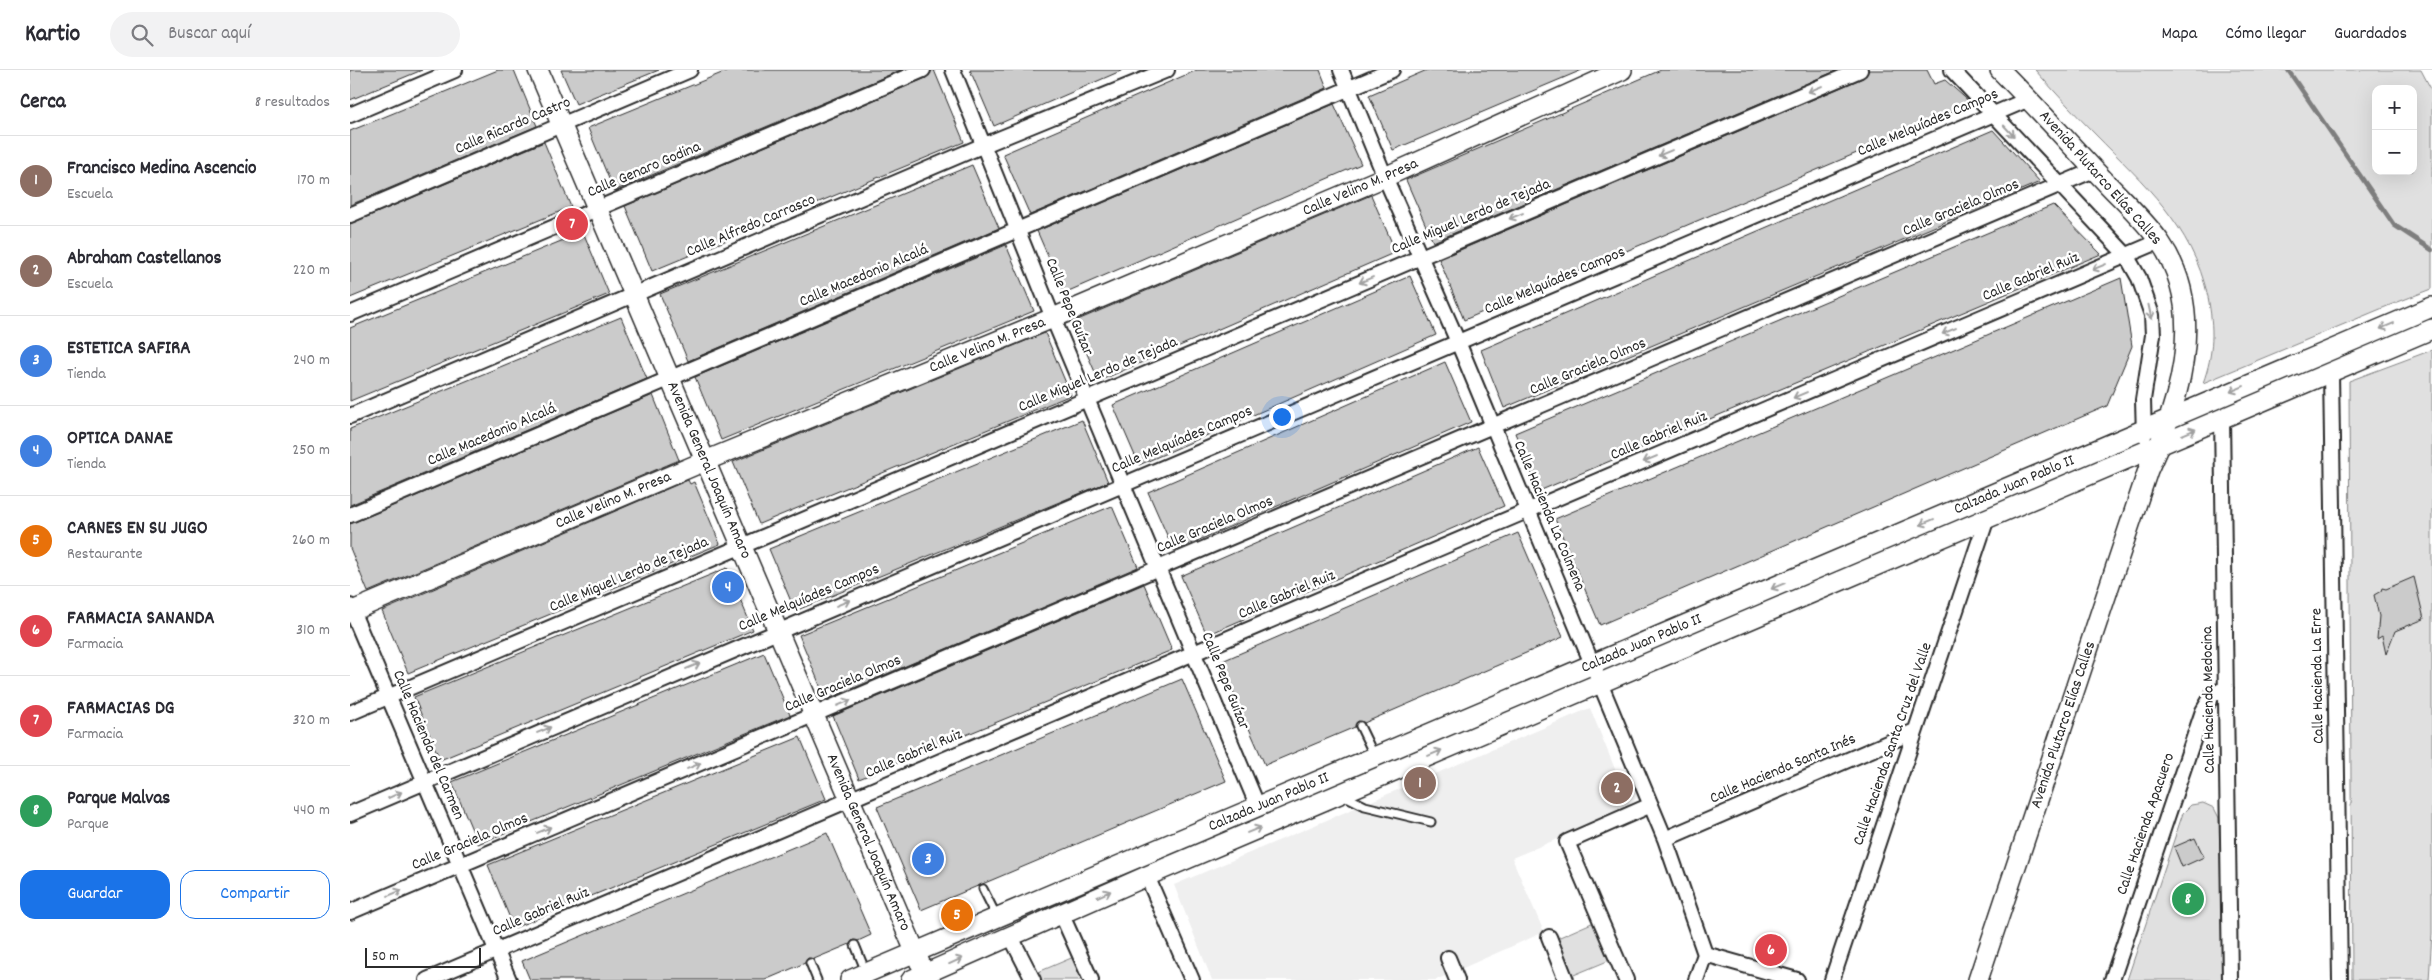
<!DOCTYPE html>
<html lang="es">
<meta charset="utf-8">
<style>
body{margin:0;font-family:Dekko,sans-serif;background:#f2f2f3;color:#2b2b33}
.controls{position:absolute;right:15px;top:15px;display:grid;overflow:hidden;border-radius:10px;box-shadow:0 5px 20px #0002}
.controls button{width:45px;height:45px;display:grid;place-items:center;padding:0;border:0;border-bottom:1px solid #e1e1e2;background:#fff;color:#2b2b33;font:25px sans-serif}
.scale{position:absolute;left:15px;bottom:12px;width:116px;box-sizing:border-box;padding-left:5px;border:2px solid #2b2b2b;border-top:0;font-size:14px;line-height:18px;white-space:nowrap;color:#2b2b2b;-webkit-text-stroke:4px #fff;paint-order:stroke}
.you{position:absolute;left:931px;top:346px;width:18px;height:18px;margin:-12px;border:4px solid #fff;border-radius:50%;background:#1a73e8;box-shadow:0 0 0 8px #1a73e833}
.badge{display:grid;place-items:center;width:32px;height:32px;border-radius:50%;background:#1a73e8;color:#fff;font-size:16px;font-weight:700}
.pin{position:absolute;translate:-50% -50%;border:2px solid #fff;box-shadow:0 1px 5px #0006}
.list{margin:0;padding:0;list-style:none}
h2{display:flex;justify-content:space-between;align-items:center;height:65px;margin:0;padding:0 20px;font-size:21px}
h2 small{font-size:16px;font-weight:400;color:#7c7c81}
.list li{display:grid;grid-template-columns:32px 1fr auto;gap:15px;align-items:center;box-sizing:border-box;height:90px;padding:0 20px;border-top:1px solid #e1e1e2}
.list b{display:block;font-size:19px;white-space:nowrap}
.list p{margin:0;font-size:16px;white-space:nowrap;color:#7c7c81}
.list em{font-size:16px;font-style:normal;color:#7c7c81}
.actions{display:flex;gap:10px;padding:15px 20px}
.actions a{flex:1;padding:11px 0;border:1px solid #1a73e8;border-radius:15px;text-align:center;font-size:18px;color:#1a73e8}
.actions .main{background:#1a73e8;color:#fff}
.icon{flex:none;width:28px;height:28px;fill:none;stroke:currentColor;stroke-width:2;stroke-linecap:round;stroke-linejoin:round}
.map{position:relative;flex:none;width:2082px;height:910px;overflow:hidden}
header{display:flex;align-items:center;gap:30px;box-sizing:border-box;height:70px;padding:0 25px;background:#fff;border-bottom:1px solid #e1e1e2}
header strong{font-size:24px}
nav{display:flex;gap:28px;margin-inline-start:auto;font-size:18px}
.search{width:350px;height:45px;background:#f2f2f3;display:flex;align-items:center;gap:12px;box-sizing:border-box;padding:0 18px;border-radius:28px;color:#7c7c81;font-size:19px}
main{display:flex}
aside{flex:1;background:#fff}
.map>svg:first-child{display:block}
</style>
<header>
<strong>Kartio</strong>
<div class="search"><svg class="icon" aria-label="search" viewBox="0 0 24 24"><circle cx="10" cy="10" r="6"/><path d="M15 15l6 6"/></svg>Buscar aquí</div>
<nav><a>Mapa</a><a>Cómo llegar</a><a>Guardados</a></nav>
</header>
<main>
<aside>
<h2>Cerca<small>8 resultados</small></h2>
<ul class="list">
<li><span class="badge" style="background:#8d6e63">1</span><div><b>Francisco Medina Ascencio</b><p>Escuela</p></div><em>170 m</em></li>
<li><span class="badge" style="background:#8d6e63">2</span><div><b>Abraham Castellanos</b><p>Escuela</p></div><em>220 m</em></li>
<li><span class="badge" style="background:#3f7fe0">3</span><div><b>ESTETICA SAFIRA</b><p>Tienda</p></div><em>240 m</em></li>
<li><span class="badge" style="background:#3f7fe0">4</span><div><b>OPTICA DANAE</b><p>Tienda</p></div><em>250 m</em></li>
<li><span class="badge" style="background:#e8710a">5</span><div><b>CARNES EN SU JUGO</b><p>Restaurante</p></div><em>260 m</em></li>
<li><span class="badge" style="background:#e0444e">6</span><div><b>FARMACIA SANANDA</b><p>Farmacia</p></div><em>310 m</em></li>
<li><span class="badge" style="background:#e0444e">7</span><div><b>FARMACIAS DG</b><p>Farmacia</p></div><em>320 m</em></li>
<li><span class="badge" style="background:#2e9e5b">8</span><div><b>Parque Malvas</b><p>Parque</p></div><em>440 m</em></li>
</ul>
<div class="actions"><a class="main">Guardar</a><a>Compartir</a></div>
</aside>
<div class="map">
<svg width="2082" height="910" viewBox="0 0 2082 910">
<rect width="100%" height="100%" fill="#fff"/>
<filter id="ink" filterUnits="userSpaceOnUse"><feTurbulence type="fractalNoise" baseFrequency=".02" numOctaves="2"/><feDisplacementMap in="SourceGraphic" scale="10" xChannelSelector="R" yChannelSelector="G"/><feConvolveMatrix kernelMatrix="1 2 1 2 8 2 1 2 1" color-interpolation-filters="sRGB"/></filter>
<g filter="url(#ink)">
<path fill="#efefef" d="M1240,638L1281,738L1162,788L1194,862L1086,910H862L824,815Z"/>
<path fill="#e0e0e0" stroke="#868686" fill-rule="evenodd" d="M1685,0H2071L2082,21V219L2040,235L1853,313C1864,283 1864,258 1858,227C1842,155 1794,114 1745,64C1724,43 1704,21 1685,0ZM2026,19H2063V101H2026Z
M2082,280V863L2079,910H2002L1999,311Z
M1853,733L1864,738L1869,748L1873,910H1777L1833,743L1841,735Z
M1244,852L1260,890L1219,907L1203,870Z
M726,886L736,910H689L686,903Z"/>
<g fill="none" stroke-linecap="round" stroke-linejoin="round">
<path stroke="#7e7e7e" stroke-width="4.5" d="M1938,0L2044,155L2082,180"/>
</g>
<path fill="#cbcbcb" stroke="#2b2b2b" d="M0,0H72L0,30Z
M148,0H164L187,56L0,135V61Z
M211,0H309L226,34Z
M379,0H551L264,121L238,58Z
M582,0H584L614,72L302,201L275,136L576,8Z
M620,0H773L644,56Z
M847,0H970L977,18L680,145L653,84Z
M1077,0H1232L1043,80L1019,25Z
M1311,0H1488L1083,172L1056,110Z
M1519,0H1577L1584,14L1595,10L1622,34L1114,250L1089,189L1513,8Z
M984,34L1011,94L714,223L687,161Z
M1643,60L1690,112L1154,338L1131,280Z
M194,72L221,137L0,228V154Z
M622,95L649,158L338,291L310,224Z
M1021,125L1046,182L749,311L723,252Z
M1703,135L1751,184L1189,421L1165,363Z
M233,162L259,224L0,331V258Z
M656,175L684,241L371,370L345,307Z
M1060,206L1086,265L789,395L763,335Z
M1771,208L1782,276L1757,336L1250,555L1205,449Z
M271,247L297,309L0,435V359Z
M695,263L721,325L409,454L383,392Z
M1095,292L1121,352L824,481L798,422Z
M303,325L329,390L18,522L0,478V454Z
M732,350L758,412L445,541L419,479Z
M1128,377L1154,436L857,565L831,506Z
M338,410L340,414L344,412L370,474L58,603L32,541Z
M762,436L788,497L476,630L449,565Z
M1168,463L1213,567L1014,653L1008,651L1005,657L915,695L870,592Z
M377,498L403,560L90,690L64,627Z
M2064,507L2074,549L2045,561L2036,584L2032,566L2027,569L2029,546L2024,525L2031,521L2032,518L2036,519Z
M794,514L822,580L509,709L483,646Z
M414,583L440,645L128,774L102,712Z
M832,609L876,711L571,840L527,737Z
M450,667L476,729L164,858L138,795Z
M477,763L521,865L508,871L503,870L500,874L464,889L458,888L455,893L415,910H180L172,891Z
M1845,768L1854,787L1832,797L1824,777Z"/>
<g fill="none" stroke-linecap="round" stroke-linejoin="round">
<defs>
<path id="lane" d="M1010,656L1025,687
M993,725L1015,736L1081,752
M633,819L647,847
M505,875L516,902
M460,893L467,910"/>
<path id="street" d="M603,0L703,248L908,737
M991,0L1035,107L1108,272L1315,769L1355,884L1346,910
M1602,0L1776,185L1789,208L1802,245L1803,265L1793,330L1794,366
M0,45L105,0
M0,145L340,0
M0,244L573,0
M1981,302L1990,910
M0,346L634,75L817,0
M1872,348L1880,910
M0,445L1042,0
M0,536L159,910
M0,643L1510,0
M0,744L1679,29
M1315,769L1565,661
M797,806L842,910
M0,842L1744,100
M711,843L741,910
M661,867L683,910
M1199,867L1216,910
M1355,884L1447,910
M1098,888L1107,910
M77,910L1810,171
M1276,910L1217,772L1301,735
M1482,910L1637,448
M1762,910L1853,641L1863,624L1876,618"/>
<g id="secondary">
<path id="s1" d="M188,0L570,893"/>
<path id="s2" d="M0,542L355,391L703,248L1035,107L1272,0"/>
<path id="s3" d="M500,910L2082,237"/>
<path d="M561,910L797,806L2082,259"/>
<path id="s4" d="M1628,910L1798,400C1830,332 1858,241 1810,172C1793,148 1769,127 1749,105C1716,70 1684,34 1650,0"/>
</g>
</defs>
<use href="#lane" stroke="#2b2b2b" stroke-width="11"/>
<use href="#street" stroke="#2b2b2b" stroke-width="18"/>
<use href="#secondary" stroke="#2b2b2b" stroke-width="22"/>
<use href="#lane" stroke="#fff" stroke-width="7"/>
<use href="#street" stroke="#fff" stroke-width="14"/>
<use href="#secondary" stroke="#fff" stroke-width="19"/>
</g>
<defs><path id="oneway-shaft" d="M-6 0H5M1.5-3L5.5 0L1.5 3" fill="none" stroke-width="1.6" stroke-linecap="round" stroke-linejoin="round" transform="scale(1.25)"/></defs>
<g stroke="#a0a0a0">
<use href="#oneway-shaft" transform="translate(1465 19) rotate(157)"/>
<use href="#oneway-shaft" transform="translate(1659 61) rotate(47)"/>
<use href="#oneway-shaft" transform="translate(1315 83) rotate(157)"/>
<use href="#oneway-shaft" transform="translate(1166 146) rotate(157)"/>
<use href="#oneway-shaft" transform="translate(1749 197) rotate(157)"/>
<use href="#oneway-shaft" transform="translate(1016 210) rotate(157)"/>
<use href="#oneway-shaft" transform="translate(1800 242) rotate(78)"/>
<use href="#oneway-shaft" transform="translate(2037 256) rotate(157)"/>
<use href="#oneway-shaft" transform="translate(1599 261) rotate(157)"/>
<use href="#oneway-shaft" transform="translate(1887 319) rotate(157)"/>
<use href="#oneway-shaft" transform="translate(1450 325) rotate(157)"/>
<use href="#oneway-shaft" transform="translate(1839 362) rotate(-22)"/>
<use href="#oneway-shaft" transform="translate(1300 389) rotate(157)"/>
<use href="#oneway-shaft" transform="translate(1577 452) rotate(157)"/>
<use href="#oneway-shaft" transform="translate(1428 516) rotate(157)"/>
<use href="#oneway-shaft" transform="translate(493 533) rotate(-23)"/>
<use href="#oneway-shaft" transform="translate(343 596) rotate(-23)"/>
<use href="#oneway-shaft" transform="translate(494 633) rotate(-23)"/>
<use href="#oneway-shaft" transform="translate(194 660) rotate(-23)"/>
<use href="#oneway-shaft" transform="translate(1085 683) rotate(-23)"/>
<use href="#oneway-shaft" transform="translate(344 696) rotate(-23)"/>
<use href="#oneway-shaft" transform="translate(45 725) rotate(-24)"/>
<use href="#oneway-shaft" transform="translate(194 760) rotate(-23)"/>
<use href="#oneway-shaft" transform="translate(904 760) rotate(-23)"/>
<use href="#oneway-shaft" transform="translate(45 823) rotate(-23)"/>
<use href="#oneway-shaft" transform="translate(754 824) rotate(-24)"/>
<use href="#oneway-shaft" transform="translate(606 891) rotate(-24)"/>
</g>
</g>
<g text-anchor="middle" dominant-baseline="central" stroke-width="5" stroke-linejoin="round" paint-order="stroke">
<g font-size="16" fill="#2b2b2b" stroke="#fff">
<text transform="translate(1578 53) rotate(-23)">Calle Melquíades Campos</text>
<text transform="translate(163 56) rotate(-23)">Calle Ricardo Castro</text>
<text transform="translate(294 100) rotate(-23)">Calle Genaro Godina</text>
<text transform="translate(1750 108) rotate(48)">Avenida Plutarco Elías Calles</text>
<text stroke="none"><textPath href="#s2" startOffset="1096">Calle Velino M. Presa</textPath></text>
<text transform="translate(1611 138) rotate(-23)">Calle Graciela Olmos</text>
<text transform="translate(1121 147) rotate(-23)">Calle Miguel Lerdo de Tejada</text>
<text transform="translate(401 156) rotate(-23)">Calle Alfredo Carrasco</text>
<text transform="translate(514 206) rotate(-23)">Calle Macedonio Alcalá</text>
<text transform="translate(1681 207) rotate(-23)">Calle Gabriel Ruiz</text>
<text transform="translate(1205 211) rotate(-23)">Calle Melquíades Campos</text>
<text transform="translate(719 237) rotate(68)">Calle Pepe Guízar</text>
<text stroke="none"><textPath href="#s2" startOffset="691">Calle Velino M. Presa</textPath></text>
<text transform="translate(1238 297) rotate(-23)">Calle Graciela Olmos</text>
<text transform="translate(748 305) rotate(-23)">Calle Miguel Lerdo de Tejada</text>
<text transform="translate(142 365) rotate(-23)">Calle Macedonio Alcalá</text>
<text transform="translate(1309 366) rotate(-23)">Calle Gabriel Ruiz</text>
<text transform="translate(832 370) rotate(-23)">Calle Melquíades Campos</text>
<text stroke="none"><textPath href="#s1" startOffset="435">Avenida General Joaquín Amaro</textPath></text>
<text stroke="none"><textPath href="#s3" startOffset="1265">Calzada Juan Pablo II</textPath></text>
<text stroke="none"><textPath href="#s2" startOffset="286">Calle Velino M. Presa</textPath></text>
<text transform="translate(1199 446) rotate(67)">Calle Hacienda La Colmena</text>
<text transform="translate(865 455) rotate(-23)">Calle Graciela Olmos</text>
<text transform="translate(279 505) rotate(-23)">Calle Miguel Lerdo de Tejada</text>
<text transform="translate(937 525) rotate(-23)">Calle Gabriel Ruiz</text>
<text transform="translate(459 528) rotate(-23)">Calle Melquíades Campos</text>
<text stroke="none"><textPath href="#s3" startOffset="860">Calzada Juan Pablo II</textPath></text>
<text transform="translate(1968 606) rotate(-91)">Calle Hacienda La Erre</text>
<text transform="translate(875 611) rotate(68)">Calle Pepe Guízar</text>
<text transform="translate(493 614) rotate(-23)">Calle Graciela Olmos</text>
<text transform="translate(1859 630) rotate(-91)">Calle Hacienda Medocina</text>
<text stroke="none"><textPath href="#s4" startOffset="269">Avenida Plutarco Elías Calles</textPath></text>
<text transform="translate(1543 674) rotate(-71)">Calle Hacienda Santa Cruz del Valle</text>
<text transform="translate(78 675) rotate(67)">Calle Hacienda del Carmen</text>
<text transform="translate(564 684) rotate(-23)">Calle Gabriel Ruiz</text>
<text transform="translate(1433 699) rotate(-23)">Calle Hacienda Santa Inés</text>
<text stroke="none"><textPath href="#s3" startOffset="455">Calzada Juan Pablo II</textPath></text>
<text transform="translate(1796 754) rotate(-71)">Calle Hacienda Apacuero</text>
<text transform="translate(120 772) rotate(-23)">Calle Graciela Olmos</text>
<text stroke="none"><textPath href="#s1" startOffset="840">Avenida General Joaquín Amaro</textPath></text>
<text transform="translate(191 842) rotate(-23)">Calle Gabriel Ruiz</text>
</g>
</g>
</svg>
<div class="controls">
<button>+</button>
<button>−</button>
</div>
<div class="scale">50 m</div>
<div class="you"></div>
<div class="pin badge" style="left:1070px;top:713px;background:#8d6e63">1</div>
<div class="pin badge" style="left:1267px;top:718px;background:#8d6e63">2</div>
<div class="pin badge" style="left:578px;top:789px;background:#3f7fe0">3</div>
<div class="pin badge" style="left:378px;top:517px;background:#3f7fe0">4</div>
<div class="pin badge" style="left:607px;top:845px;background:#e8710a">5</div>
<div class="pin badge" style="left:1421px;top:880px;background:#e0444e">6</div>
<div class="pin badge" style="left:222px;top:154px;background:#e0444e">7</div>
<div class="pin badge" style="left:1838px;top:829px;background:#2e9e5b">8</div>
</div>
</main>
